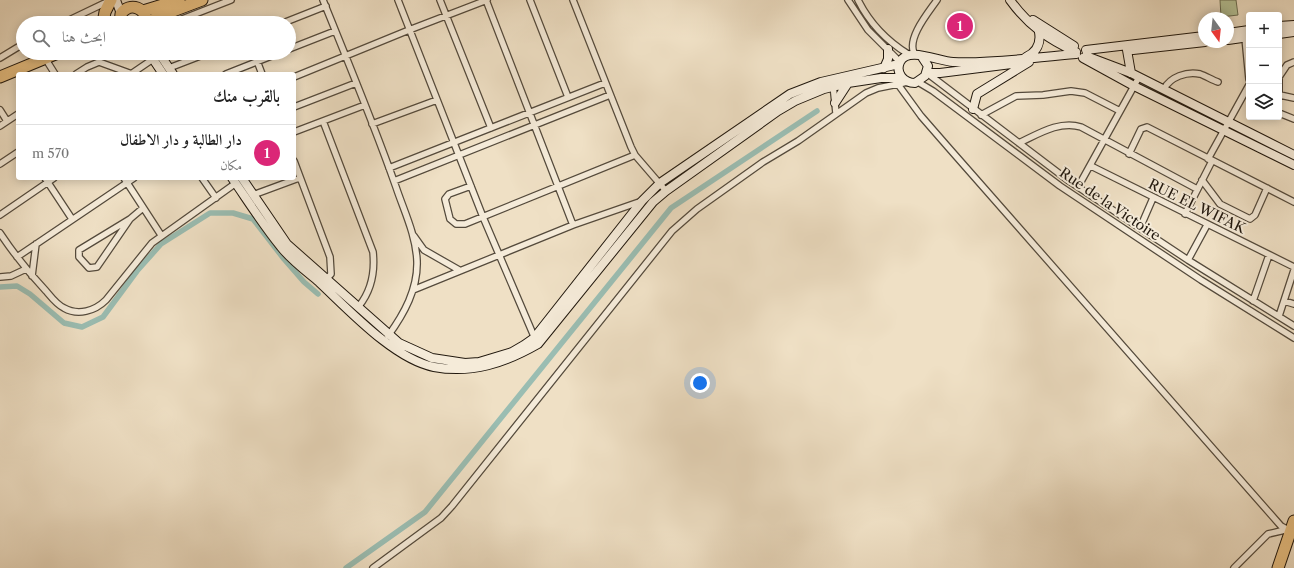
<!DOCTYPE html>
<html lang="ar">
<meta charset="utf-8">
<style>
body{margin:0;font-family:"Libre Caslon Text",Amiri,serif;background:#f6f6f6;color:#222;direction:rtl}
.controls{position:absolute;right:12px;top:12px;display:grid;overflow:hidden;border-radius:4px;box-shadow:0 2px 10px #0003}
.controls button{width:36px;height:36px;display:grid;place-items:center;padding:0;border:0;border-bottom:1px solid #e0e0e0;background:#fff;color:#222;font:20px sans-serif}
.compass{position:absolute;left:1198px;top:12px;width:36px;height:36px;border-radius:50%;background:#fff;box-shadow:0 2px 10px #0003;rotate:165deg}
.you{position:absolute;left:700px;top:383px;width:14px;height:14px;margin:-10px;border:3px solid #fff;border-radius:50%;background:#1a73e8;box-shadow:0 0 0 6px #1a73e833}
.badge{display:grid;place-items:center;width:26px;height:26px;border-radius:50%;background:#db2777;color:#fff;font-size:13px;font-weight:700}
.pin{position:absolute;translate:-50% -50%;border:2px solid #fff;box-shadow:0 1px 4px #0006}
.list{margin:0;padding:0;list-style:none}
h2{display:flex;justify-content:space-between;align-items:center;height:52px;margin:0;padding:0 16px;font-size:17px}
h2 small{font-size:13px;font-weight:400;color:#767676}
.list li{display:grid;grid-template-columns:26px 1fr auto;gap:12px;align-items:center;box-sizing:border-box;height:56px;padding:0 16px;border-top:1px solid #e0e0e0}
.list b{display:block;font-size:15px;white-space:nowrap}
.list p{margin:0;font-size:13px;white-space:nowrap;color:#767676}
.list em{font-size:13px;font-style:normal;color:#767676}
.icon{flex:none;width:22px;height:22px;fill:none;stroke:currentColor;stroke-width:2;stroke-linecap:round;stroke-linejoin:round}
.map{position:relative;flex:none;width:1294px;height:568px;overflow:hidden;direction:ltr}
.search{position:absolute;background:#fff;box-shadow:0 2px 10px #0003;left:16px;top:16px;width:280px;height:44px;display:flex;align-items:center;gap:10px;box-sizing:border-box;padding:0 14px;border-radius:22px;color:#767676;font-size:15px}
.panel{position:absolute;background:#fff;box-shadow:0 2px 10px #0003;left:16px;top:72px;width:280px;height:108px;border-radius:4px;direction:rtl}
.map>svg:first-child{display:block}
</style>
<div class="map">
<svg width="1294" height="568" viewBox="0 0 1294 568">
<rect width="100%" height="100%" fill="#efe0c5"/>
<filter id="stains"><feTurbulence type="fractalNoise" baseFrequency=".005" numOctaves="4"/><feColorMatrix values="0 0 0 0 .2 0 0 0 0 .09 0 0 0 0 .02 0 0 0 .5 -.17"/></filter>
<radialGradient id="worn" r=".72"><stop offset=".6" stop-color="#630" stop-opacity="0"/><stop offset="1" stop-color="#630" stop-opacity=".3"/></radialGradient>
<path fill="#b6c397" stroke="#6c6e52" d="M1220,0H1236L1238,15L1221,17Z"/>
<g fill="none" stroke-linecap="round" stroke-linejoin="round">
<path stroke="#9abdb2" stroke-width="5.5" d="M0,287L17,286L30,294L64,323L82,327L103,317L137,271L161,244L210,213H233L253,219L284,259L304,282L318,294
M346,568L425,512L671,208L817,111"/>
<defs>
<path id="street" d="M323,0C348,62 374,124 396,187C404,211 416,235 417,261C418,289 404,314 388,336
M398,0L483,217L536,341
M440,0L491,128
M486,0L573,225
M530,0L568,97
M573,0L631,147L635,155L666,191
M848,0L868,30L900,62
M858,0C869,22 887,41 908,54
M63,23L109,1
M172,23L231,0
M283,23L326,6
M1245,38L1249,79
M289,49L335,31
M254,53L262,74
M914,53C907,38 928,13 937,0
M0,58L23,44
M45,58L55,74
M169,68L208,53
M927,73L1069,181L1188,260L1294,326
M76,74L87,67L99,62L132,74
M131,74L153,59
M226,74L279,53
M294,77L409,30L487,0
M1279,77L1287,65L1294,62
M918,82L933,91L1060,186L1201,280L1294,338
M897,83L921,116L948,147L1281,526L1292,532
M833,85L836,113
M1164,89C1170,77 1187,71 1200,74C1206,76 1212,80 1218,82
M1280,95L1294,98
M1279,97V77
M294,107L356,83
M0,110L7,121
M1279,113L1294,119
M981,115L1016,96L1043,95L1071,91L1085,93L1120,111
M323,121L373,252C375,271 371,291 359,306
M372,124L437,100
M0,126L18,114
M294,132L365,105
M1019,143C1038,134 1060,120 1081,127L1197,189
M1129,154L1141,129L1147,127L1294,202
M1208,159L1249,85
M294,161L330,257L331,274L324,282
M0,164L18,152
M1091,166L1294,267
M389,168L605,83
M45,178L72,219
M124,178L161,235
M202,178L216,198
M1202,180L1220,204L1250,219L1255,215L1267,188
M394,181L610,95
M471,186L449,194L445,199L450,219L456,224H465L635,155
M1078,187L1139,77
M253,195L299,178
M1185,214L1212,161
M0,215L54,178
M130,219L79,250V257L89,268L97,267L130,219L143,208
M1140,228L1153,198
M0,233C14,254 29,273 46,291C51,297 57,305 64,308C78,316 95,311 106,300L152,243L236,183
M414,236L424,250L459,270
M17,257L134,178
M1188,260L1207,225
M32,276L36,244
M0,277L11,276L26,269
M413,290L573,225L642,201
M1253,301L1269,255
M1284,301L1294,304
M1279,316L1294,270
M373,568L441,518L452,506L672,231L697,209L763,162L798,141L866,93L878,88L908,82
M1234,568L1268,534L1285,530"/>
<path id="secondary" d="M116,0L121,14
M1010,0C1028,25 1049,40 1076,52
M1033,20L1074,46
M1279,26L1294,25
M1228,33L1249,30
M1279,34L1294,32
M1228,40L1249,37
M1086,50L1204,36
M1127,50L1131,73
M1133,50L1205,42
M149,53L163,74
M159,53L173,74
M1086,56L1131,73L1294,155
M922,57L928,66L925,76L915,83C904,83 895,73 900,62C907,46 938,61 953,62C992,64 1037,57 1076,54
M1026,57C1037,52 1041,43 1039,32
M1083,58L1134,86L1294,165
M884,68L888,59V49
M927,73H940L1020,63
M835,103L848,83
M973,109L977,94L1029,62
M232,178C248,201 263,225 281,247C291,260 306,271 319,282C349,310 394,359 434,367C472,374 505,363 538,344L653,202L666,191L778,111L795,101L824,89L848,83L881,78H902
M242,178L287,244L399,343L432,358L465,363L479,362L512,352L524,345L534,338L642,201L660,183L790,94L821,82L899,64"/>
<path id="highway" d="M143,11L179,0
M103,23L105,12L111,0
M120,23L121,14C130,1 147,8 146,23L165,14L202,0
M0,77L58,53
M1278,568L1294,521"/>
</defs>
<use href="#street" stroke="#544a3c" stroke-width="8"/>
<use href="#secondary" stroke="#21180e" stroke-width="10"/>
<use href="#highway" stroke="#21180e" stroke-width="13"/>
<use href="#street" stroke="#f5ebd9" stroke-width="5.5"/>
<use href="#secondary" stroke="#f5ebd9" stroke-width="8"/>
<use href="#highway" stroke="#e8c082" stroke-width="11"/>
</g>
<g text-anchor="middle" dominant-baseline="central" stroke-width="4" stroke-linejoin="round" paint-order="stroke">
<g font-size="14" fill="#21180e" stroke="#f5ebd9">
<text transform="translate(1110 204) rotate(34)">Rue de la Victoire</text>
<text transform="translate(1197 206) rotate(26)">RUE EL WIFAK</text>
</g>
</g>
<rect width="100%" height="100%" filter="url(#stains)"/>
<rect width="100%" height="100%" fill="url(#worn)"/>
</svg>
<div class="controls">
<button>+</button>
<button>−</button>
<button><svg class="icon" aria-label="layers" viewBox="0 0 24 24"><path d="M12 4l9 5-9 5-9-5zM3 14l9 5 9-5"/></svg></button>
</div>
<svg class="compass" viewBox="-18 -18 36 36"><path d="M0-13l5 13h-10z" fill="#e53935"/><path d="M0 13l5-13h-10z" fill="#767676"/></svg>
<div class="you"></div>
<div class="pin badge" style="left:960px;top:26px">1</div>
<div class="search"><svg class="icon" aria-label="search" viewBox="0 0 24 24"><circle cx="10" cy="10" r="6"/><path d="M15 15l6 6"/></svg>ابحث هنا</div>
<section class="panel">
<h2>بالقرب منك<small></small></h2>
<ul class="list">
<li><span class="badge">1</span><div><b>دار الطالبة و دار الاطفال</b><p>مكان</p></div><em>570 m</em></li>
</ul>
</section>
</div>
